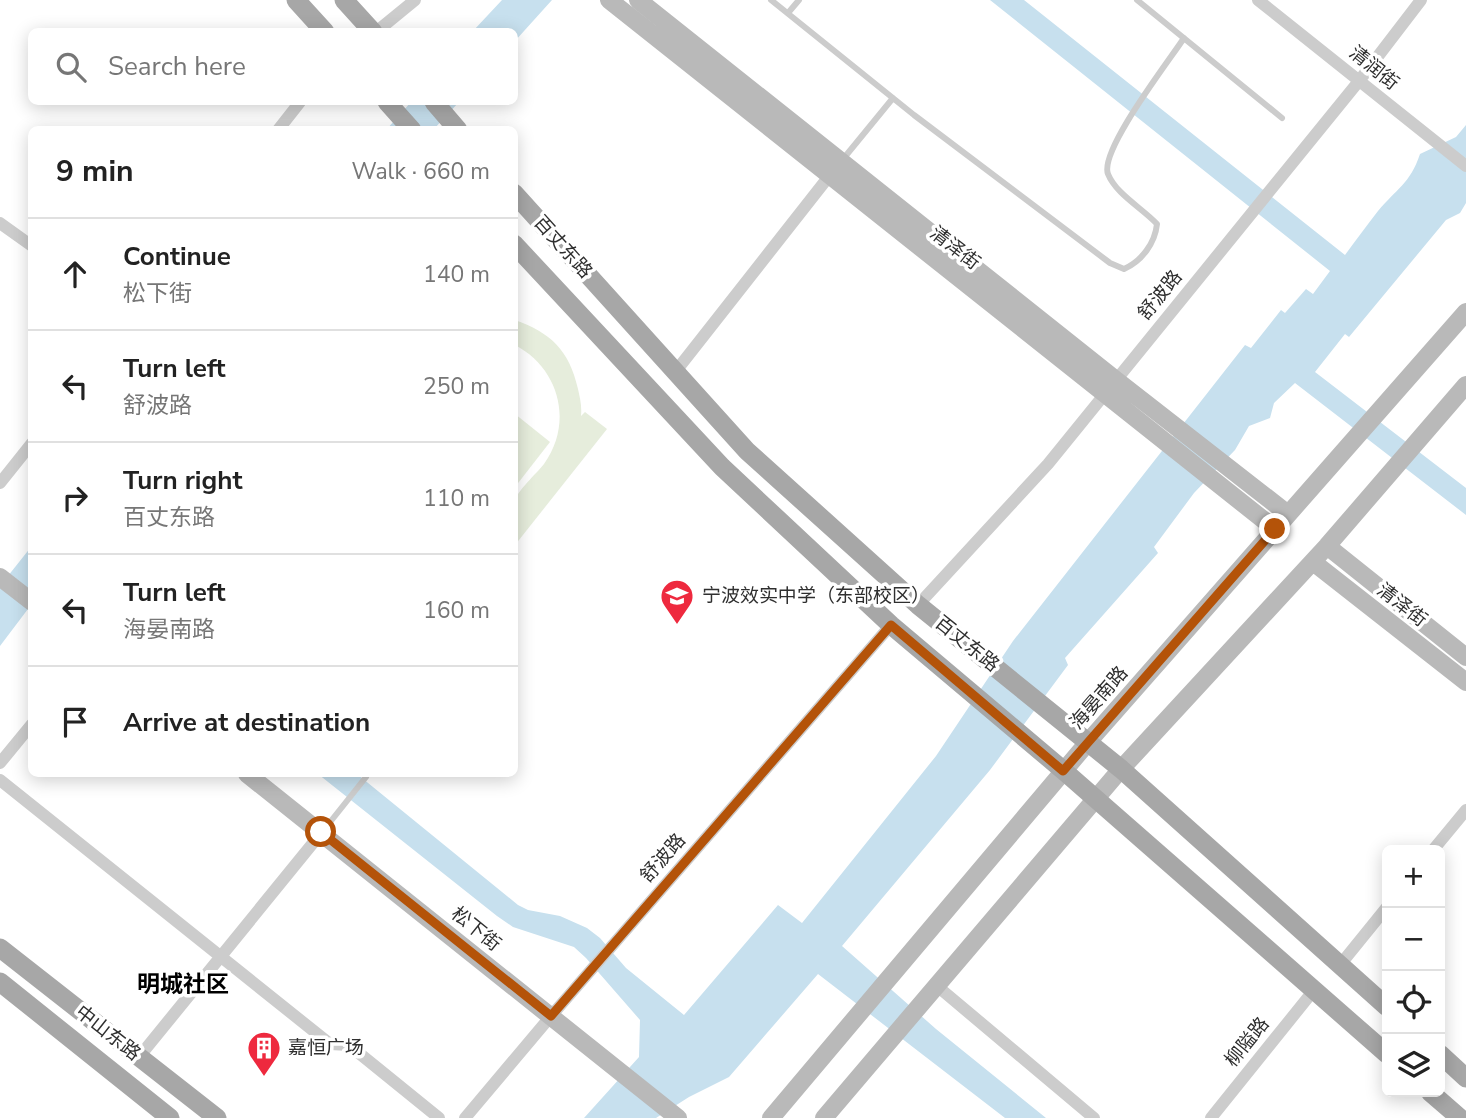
<!DOCTYPE html>
<meta charset="utf-8">
<style>
body{margin:0;font-family:"Nunito Sans","Noto Sans SC",sans-serif;background:#f2f2f2;color:#222}
.controls{position:absolute;right:21px;bottom:21px;display:grid;overflow:hidden;border-radius:10px;box-shadow:0 4px 18px #0003}
.controls button{width:63px;height:63px;display:grid;place-items:center;padding:0;border:0;border-bottom:2px solid #e0e0e0;background:#fff;color:#222;font:35px sans-serif}
.stop{position:absolute;width:21px;height:21px;margin:-16px;border:5px solid #b45309;border-radius:50%;background:#fff}
.stop.end{background:#b45309;border-color:#fff;box-shadow:0 2px 7px #0008}
.list{margin:0;padding:0;list-style:none}
h2{display:flex;justify-content:space-between;align-items:center;height:91px;margin:0;padding:0 28px;font-size:30px}
h2 small{font-size:23px;font-weight:400;color:#767676}
.list li{display:grid;grid-template-columns:46px 1fr auto;gap:21px;align-items:center;box-sizing:border-box;height:112px;padding:0 28px;border-top:2px solid #e0e0e0}
.list b{display:block;font-size:26px;white-space:nowrap}
.list p{margin:0;font-size:23px;white-space:nowrap;color:#767676}
.list em{font-size:23px;font-style:normal;color:#767676}
.icon{flex:none;width:38px;height:38px;fill:none;stroke:currentColor;stroke-width:2;stroke-linecap:round;stroke-linejoin:round}
.map{position:relative;flex:none;width:1466px;height:1118px;overflow:hidden}
.search{position:absolute;background:#fff;box-shadow:0 4px 18px #0003;left:28px;top:28px;width:490px;height:77px;display:flex;align-items:center;gap:18px;box-sizing:border-box;padding:0 24px;border-radius:10px;color:#767676;font-size:26px}
.panel{position:absolute;background:#fff;box-shadow:0 4px 18px #0003;left:28px;top:126px;width:490px;height:651px;border-radius:10px}
.map>svg:first-child{display:block}
</style>
<div class="map">
<svg width="1466" height="1118" viewBox="0 0 1466 1118">
<rect width="100%" height="100%" fill="#fff"/>
<path fill="#e6eddc" d="M515,320C551,333 569,350 578,389C580,398 582,406 581,416L585,412L607,429L515,545C514,531 512,515 514,502C517,491 537,473 544,464C574,422 559,368 515,345Z
M515,414L550,442L515,487Z"/>
<path fill="#c7e0ee" d="M502,0H552L515,41L514,32L473,31Z
M990,0H1024L1345,255C1356,240 1367,225 1378,211C1396,189 1410,184 1420,154L1456,137L1466,125V203L1460,213L1446,220L1349,337L1345,334L1315,372L1466,488V515L1295,383L1274,403L1270,418L1249,426L1235,450L1194,493L1154,547L1158,553L1065,658L1068,665L990,770L842,946L936,1029L1046,1118H1005L818,974L729,1077L689,1097L656,1118H584L639,1057L640,1020L586,958L574,947L513,927L497,916L318,774H357L518,905L528,910L560,916L587,928L600,938L626,968L684,1015L778,905L802,923L936,756L1013,641L1245,345L1251,348L1281,310L1285,313L1306,289L1313,294L1330,271Z
M411,102H459L434,129L386,130Z
M31,547V605L0,646V586Z"/>
<g fill="none" stroke-linecap="round" stroke-linejoin="round">
<path stroke="#ccc" stroke-width="6" d="M771,0L914,115L1110,263L1124,269C1142,261 1155,243 1157,224C1142,208 1116,194 1108,174C1099,151 1169,61 1184,38
M1137,0L1282,118
M788,13L799,0
M830,175L893,98
M323,831L366,777"/>
<path stroke="#ccc" stroke-width="12" d="M1258,0L1466,166
M376,32L415,0
M278,130L300,102
M0,223L32,246
M676,371L830,175
M0,483L32,443
M918,605L1048,464L1359,81L1421,0
M0,763L32,724
M0,780L330,1044L349,1045L439,1118
M1433,850L1466,810
M1340,965L1387,907
M937,986L1094,1118
M139,1057L322,832
M465,1118L551,1016L891,625
M1211,1118L1314,990"/>
<path stroke="#b9b9b9" stroke-width="18" d="M609,0L1275,529
M638,0L1116,380L1288,514
M1327,546L1466,657
M1313,562L1466,682
M0,577L32,602
M247,774L678,1118
M771,1118L1089,741L1466,312
M824,1118L1121,769L1327,546L1466,385"/>
<path stroke="#a7a7a7" stroke-width="19" d="M296,0L325,32
M344,0L373,32
M387,102L412,130
M434,102L458,130
M514,193L747,451L918,605L1121,769L1387,1007
M514,244L722,467L891,625L1064,771L1387,1054
M0,948L217,1118
M0,982L170,1118
M1440,1054L1466,1078
M1430,1092L1460,1118"/>
</g>
<g fill="none" stroke-linecap="round" stroke-linejoin="round">
<path stroke="#b45309" stroke-width="9" d="M321,832L551,1016L891,625L1063,771L1275,529"/>
</g>
<defs>
<symbol id="school-pin" viewBox="-11 -11 22 30"><path d="M0 17L-7.5 6A9.5 9.5 0 1 1 7.5 6Z" fill="#ee293e" stroke="#fff"/><path d="M0-5L7-2L0 1L-7-2ZM-4 1L0 2.5L4 1V4Q0 6-4 4Z" fill="#fff"/></symbol>
<symbol id="building-pin" viewBox="-11 -11 22 30"><path d="M0 17L-7.5 6A9.5 9.5 0 1 1 7.5 6Z" fill="#ee293e" stroke="#fff"/><path d="M-4-6H4V6H1V3H-1V6H-4ZM-2.5-4.3h1.7v1.8h-1.7ZM.8-4.3h1.7v1.8H.8ZM-2.5-1h1.7V.8h-1.7ZM.8-1h1.7V.8H.8Z" fill="#fff"/></symbol>
</defs>
<g fill-rule="evenodd">
<use href="#school-pin" x="658" y="577" width="38" height="52"/>
<use href="#building-pin" x="245" y="1029" width="38" height="52"/>
</g>
<g text-anchor="middle" dominant-baseline="central" stroke-width="7" stroke-linejoin="round" paint-order="stroke">
<g font-size="19" fill="#2f2f2f" stroke="#fff">
<text transform="translate(1374 68) rotate(39)">清润街</text>
<text transform="translate(563 247) rotate(48)">百丈东路</text>
<text transform="translate(955 248) rotate(38)">清泽街</text>
<text transform="translate(1160 295) rotate(-51)">舒波路</text>
<text transform="translate(1402 605) rotate(38)">清泽街</text>
<text transform="translate(967 644) rotate(39)">百丈东路</text>
<text transform="translate(1099 698) rotate(-49)">海晏南路</text>
<text transform="translate(663 858) rotate(-49)">舒波路</text>
<text transform="translate(476 929) rotate(39)">松下街</text>
<text transform="translate(108 1033) rotate(38)">中山东路</text>
<text transform="translate(1247 1042) rotate(-51)">柳隘路</text>
</g>
<g font-size="19" fill="#2f2f2f" stroke="#fff" text-anchor="start">
<text x="702" y="596">宁波效实中学（东部校区）</text>
<text x="288" y="1048">嘉恒广场</text>
</g>
<g font-size="23" font-weight="bold" fill="#000" stroke="#fff">
<text x="183" y="984">明城社区</text>
</g>
</g>
</svg>
<div class="controls">
<button>+</button>
<button>−</button>
<button><svg class="icon" aria-label="locate" viewBox="0 0 24 24"><circle cx="12" cy="12" r="6"/><path d="M12 2v4M12 18v4M2 12h4M18 12h4"/></svg></button>
<button><svg class="icon" aria-label="layers" viewBox="0 0 24 24"><path d="M12 4l9 5-9 5-9-5zM3 14l9 5 9-5"/></svg></button>
</div>
<div class="stop" style="left:321px;top:832px"></div>
<div class="stop end" style="left:1275px;top:529px"></div>
<div class="search"><svg class="icon" aria-label="search" viewBox="0 0 24 24"><circle cx="10" cy="10" r="6"/><path d="M15 15l6 6"/></svg>Search here</div>
<section class="panel">
<h2>9 min<small>Walk · 660 m</small></h2>
<ul class="list">
<li><svg class="icon" aria-label="ahead" viewBox="0 0 24 24"><path d="M12 20V5M6 11l6-6 6 6"/></svg><div><b>Continue</b><p>松下街</p></div><em>140 m</em></li>
<li><svg class="icon" aria-label="left" viewBox="0 0 24 24"><path d="M17 20v-9H6M10 6l-5 5 5 5"/></svg><div><b>Turn left</b><p>舒波路</p></div><em>250 m</em></li>
<li><svg class="icon" aria-label="right" viewBox="0 0 24 24"><path d="M7 20v-9h11M14 6l5 5-5 5"/></svg><div><b>Turn right</b><p>百丈东路</p></div><em>110 m</em></li>
<li><svg class="icon" aria-label="left" viewBox="0 0 24 24"><path d="M17 20v-9H6M10 6l-5 5 5 5"/></svg><div><b>Turn left</b><p>海晏南路</p></div><em>160 m</em></li>
<li><svg class="icon" aria-label="arrive" viewBox="0 0 24 24"><path d="M6 21V4h12l-3 4 3 4H6"/></svg><div><b>Arrive at destination</b></div></li>
</ul>
</section>
</div>
